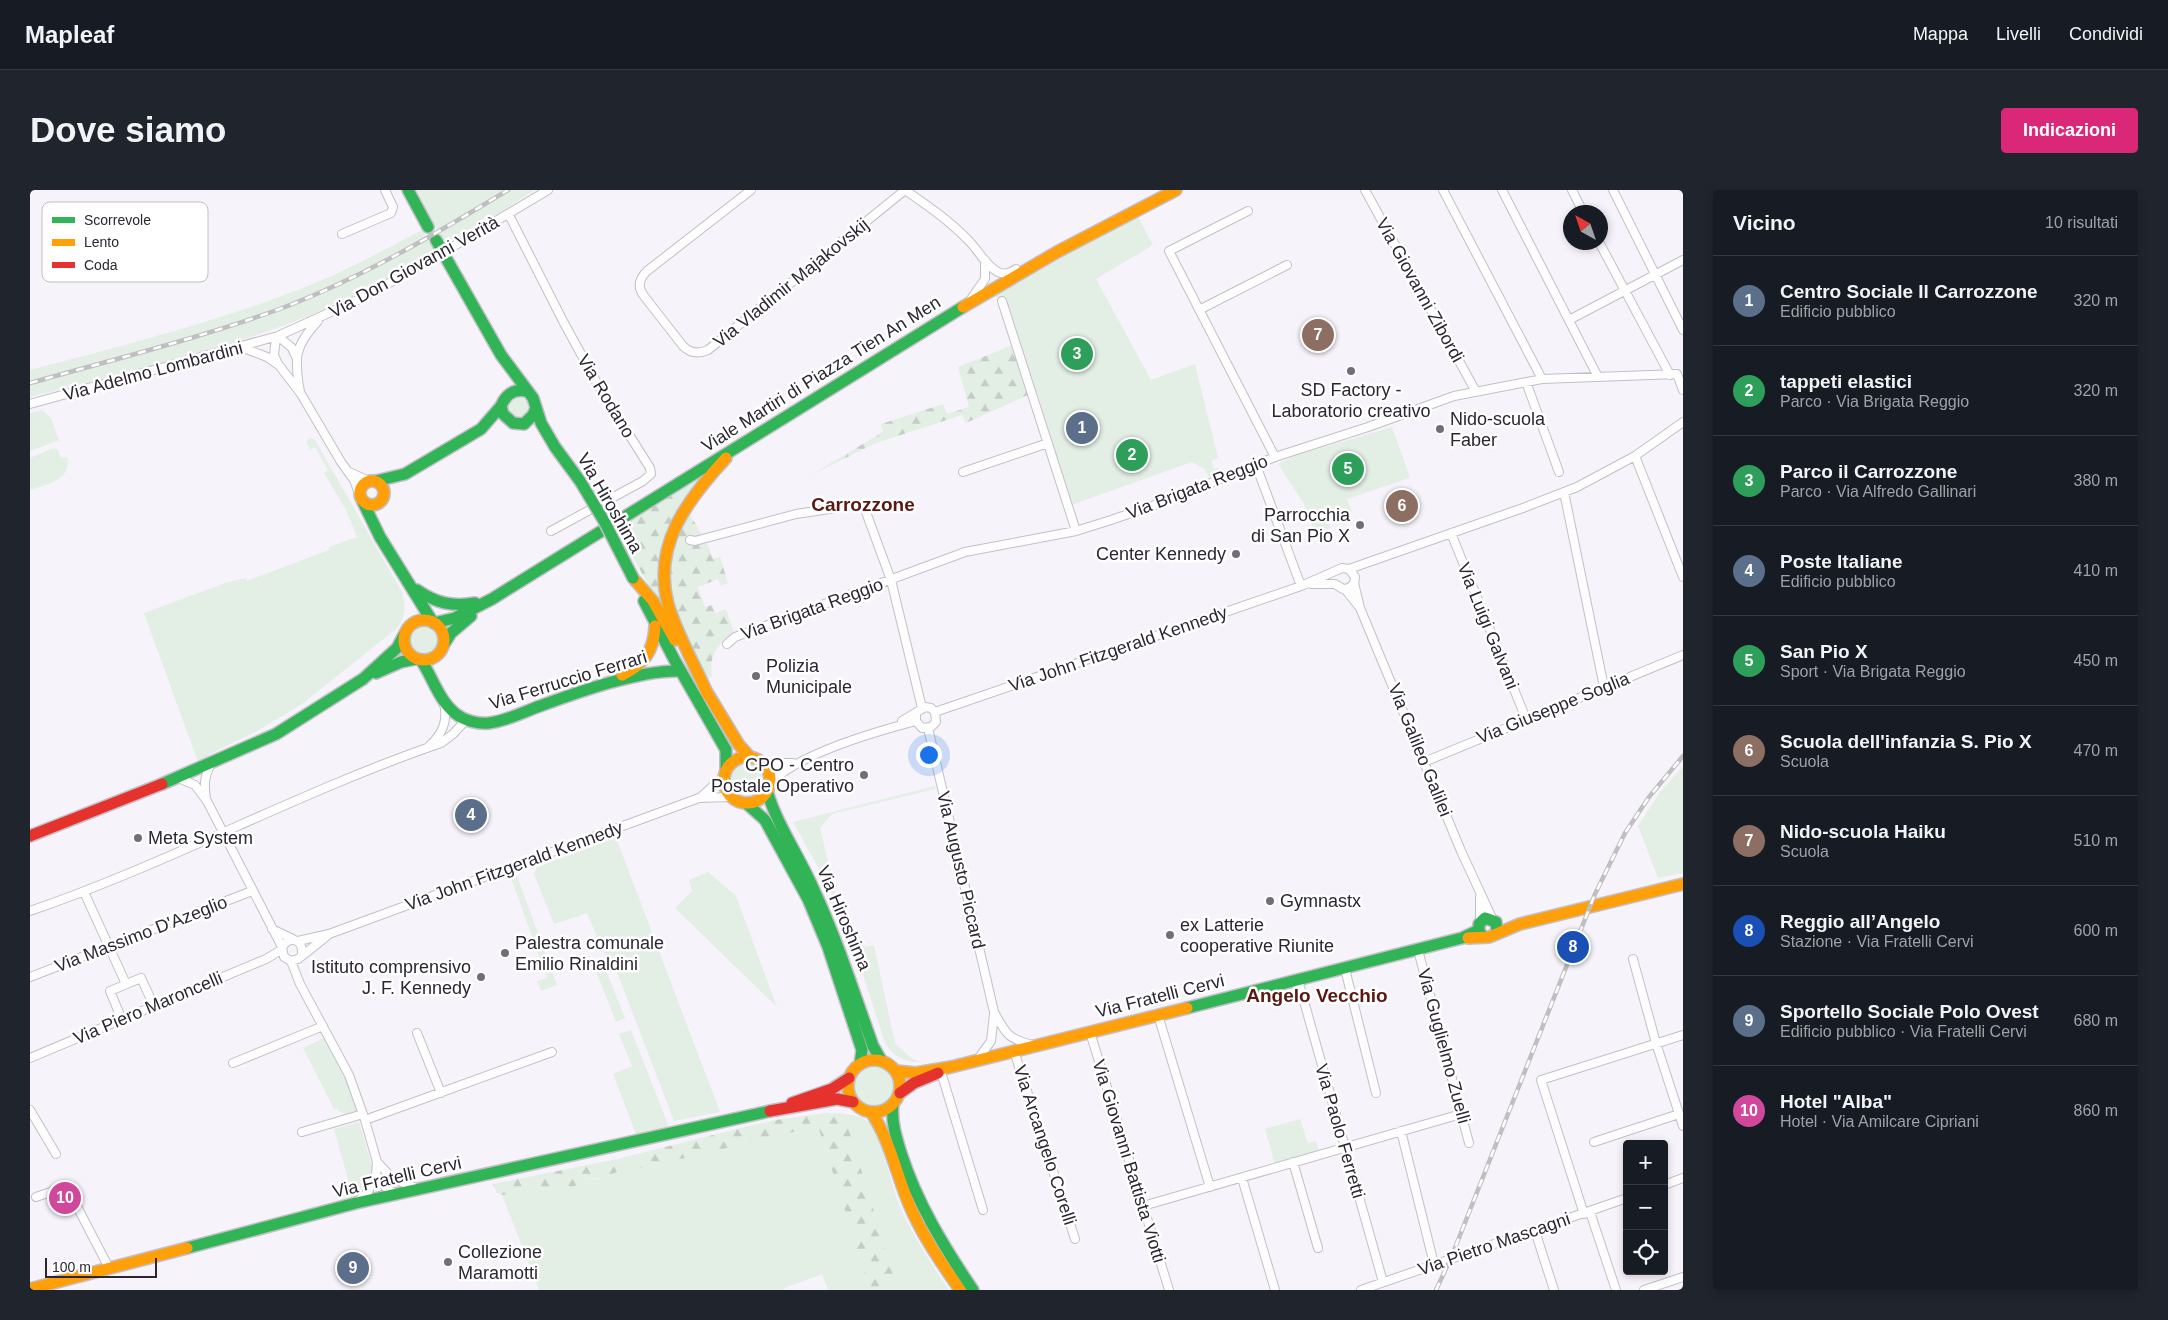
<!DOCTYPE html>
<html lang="it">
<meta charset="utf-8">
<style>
body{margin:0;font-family:Helvetica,sans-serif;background:#20242c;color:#f1f3f6}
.controls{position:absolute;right:15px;bottom:15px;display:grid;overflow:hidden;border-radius:5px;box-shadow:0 2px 8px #0003}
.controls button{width:45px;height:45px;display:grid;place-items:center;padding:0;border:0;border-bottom:1px solid #363941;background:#171b24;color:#f1f3f6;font:25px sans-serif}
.compass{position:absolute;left:1533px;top:15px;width:45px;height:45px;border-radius:50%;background:#171b24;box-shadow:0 2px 8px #0003;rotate:320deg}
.scale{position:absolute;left:15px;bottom:12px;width:112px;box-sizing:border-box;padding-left:5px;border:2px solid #2b2632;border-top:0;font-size:14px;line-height:18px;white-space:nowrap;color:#2b2632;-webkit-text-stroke:4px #fff;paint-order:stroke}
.you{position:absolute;left:898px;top:564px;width:18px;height:18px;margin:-12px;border:4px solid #fff;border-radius:50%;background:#1a73e8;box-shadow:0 0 0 8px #1a73e833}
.badge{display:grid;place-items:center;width:32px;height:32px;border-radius:50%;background:#db2777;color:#fff;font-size:16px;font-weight:700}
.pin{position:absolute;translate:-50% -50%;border:2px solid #fff;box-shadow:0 1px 5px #0006}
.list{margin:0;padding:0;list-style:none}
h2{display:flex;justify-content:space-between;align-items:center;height:65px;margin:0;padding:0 20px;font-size:21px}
h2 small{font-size:16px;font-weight:400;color:#9ea1a6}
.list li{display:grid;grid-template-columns:32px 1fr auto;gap:15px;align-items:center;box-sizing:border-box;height:90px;padding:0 20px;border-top:1px solid #363941}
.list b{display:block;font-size:19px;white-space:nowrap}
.list p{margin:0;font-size:16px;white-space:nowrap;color:#9ea1a6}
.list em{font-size:16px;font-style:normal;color:#9ea1a6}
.icon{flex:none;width:28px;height:28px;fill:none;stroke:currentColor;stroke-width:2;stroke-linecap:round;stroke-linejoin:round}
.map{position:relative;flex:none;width:1653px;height:1100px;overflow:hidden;border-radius:5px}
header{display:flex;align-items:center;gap:30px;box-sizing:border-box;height:70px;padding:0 25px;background:#171b24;border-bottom:1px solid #363941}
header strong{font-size:24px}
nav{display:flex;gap:28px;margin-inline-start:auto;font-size:18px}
.intro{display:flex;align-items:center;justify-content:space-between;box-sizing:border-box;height:120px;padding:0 30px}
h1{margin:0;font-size:35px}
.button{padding:12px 22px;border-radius:5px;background:#db2777;color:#fff;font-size:18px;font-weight:700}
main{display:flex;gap:30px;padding:0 30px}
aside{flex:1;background:#171b24;border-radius:5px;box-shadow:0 2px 8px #0003}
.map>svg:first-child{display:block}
</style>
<header>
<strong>Mapleaf</strong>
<nav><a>Mappa</a><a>Livelli</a><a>Condividi</a></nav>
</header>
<div class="intro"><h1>Dove siamo</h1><a class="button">Indicazioni</a></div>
<main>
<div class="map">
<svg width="1653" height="1100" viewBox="0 0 1653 1100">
<defs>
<pattern id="forest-firs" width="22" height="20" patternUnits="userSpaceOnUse" patternTransform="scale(1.25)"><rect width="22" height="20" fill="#e3eee5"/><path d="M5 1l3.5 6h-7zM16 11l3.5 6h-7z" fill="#c3ccc5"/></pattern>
</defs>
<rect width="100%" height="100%" fill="#f6f3fa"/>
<path fill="#e3eee5" d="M383,0H504L477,18L415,53Z
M1107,25L1123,55L1066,89L1121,190L1165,174L1188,268L1181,271L1184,279L1188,278L1190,284L1179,288L1175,279L1162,272L1041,315L1007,202L1000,205L969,115V108L965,107L969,103Z
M392,40L404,60C284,143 138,170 0,207V180C95,155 191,131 283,94C320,79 356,59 392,40Z
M477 218a11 11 0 1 1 22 0a11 11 0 1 1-22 0Z
M12,220L21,228L29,250L0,261V223Z
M1362,237L1380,288L1317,309L1322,322L1298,330L1300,338L1287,349L1274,314L1248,274L1264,266Z
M280,248L285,250L372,402C376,417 376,427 366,439L272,514L227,541L178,565L176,569L168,572L114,423L195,393L216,388L217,391L299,360V357L327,347L316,320L294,283L298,280L285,257L280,259L276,252Z
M24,258L28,260L31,268L37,267C42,290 18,294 0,300V268Z
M381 450a14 14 0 1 1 28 0a14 14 0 1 1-28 0Z
M698 590a18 18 0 1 1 36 0a18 18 0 1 1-36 0Z
M1653,577V683L1628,688L1608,636L1630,602Z
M905,596V599L802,624L790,638L806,705L835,757L844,755L865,853L882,869L891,872C876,873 862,866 855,853L822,750L798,695L763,632Z
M586,648L588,653L690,922L644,931L582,769L577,770L557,723L524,734L504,684L507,677Z
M678,682L706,706L747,817L645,718L662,701L659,690Z
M487,686L527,795L511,801L507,791L517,788L481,688Z
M573,773L595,828L586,832L564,776Z
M601,840L639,937L606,944L583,884L602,876L589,844Z
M296,847L325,909L329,923L316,926L307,919H304L273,858Z
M824 897a20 20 0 1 1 40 0a20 20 0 1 1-40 0Z
M805,923C817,924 833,925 841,934C850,944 862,997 869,1014C882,1045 900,1072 919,1100H861Z
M1270,929L1278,953L1286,951L1290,964L1246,977L1235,939Z
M329,932L344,983L339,997L314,1008L307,1000L320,996L304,939Z
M788,935L840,1100H798L792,1084L754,1098L755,1100H509L472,1005L523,998L538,1000L559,988C569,992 578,987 587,982L589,970L587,969L607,964L605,966L613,978Z"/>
<path fill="url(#forest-firs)" d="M983,155L1000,204L936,233L932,225L846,253L781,285L853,242L851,234L913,214L917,224L939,217L928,177Z
M686,273L643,331L637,429L587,338Z
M657,319L678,356L683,369L690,367L698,393L691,396L688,389L668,397L675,417L682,415L685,423L696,419L704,443C688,452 678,467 682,486L677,489C657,449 626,396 642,350C645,340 652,329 657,319Z
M797,923L814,924L868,1100H840L788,936L613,978C608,977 603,974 604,968L607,964L715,937L751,929Z
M587,969L590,975L587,982L573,989L559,988L538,1000L523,998L472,1005L467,1003L463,994Z"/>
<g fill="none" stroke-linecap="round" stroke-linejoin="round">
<defs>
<path id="street" d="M721,0L617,81C609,89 607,97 614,106L653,156C660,163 669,164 678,160L875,0
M875,0C898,16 920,31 939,51C949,61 955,75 968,82C975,85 980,83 986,79
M1335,0L1445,200
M1413,0L1512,189
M1472,0L1568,187
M1542,0L1553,22
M1583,0L1653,140
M1218,21L1139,61L1245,267
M479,25L534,133L568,195L620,278L621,284L613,291L521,341
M312,44L361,23L363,17L355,0
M1569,52L1640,185
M429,53L518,0
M941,109L955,89V70
M972,111L1046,341
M1169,120L1257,75
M1539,130L1653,70
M248,146L262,158L266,167
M246,147L244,165L248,174L271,204L311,272L324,290L329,303
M211,157L237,167L247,174
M1496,192L1529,282
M270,202C264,169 264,156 288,131
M0,214L248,146L336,106L395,73
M1605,266L1653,387
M1226,275L1271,396
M319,282L339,291
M933,282L1018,253
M1534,302L1574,497
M1421,343L1496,529
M660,350L665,351L766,324L833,314L861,390L892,518
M1281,394H1305L1313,399C1320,399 1325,395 1325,387L1319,379
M1315,399L1330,418L1324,393
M1330,418L1431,661L1462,728
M697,454L705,447L935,362L1046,341L1081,330L1139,310L1245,267L1338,237L1424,206L1512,189L1647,184L1653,200
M905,522L1271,396L1312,378L1319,379L1493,318L1547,297L1605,266L1653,232
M872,531L895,517L901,518L905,522L906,532L901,537L892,538L886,531V524
M898,538L964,822C976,844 978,849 1003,855
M399,556C413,544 418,531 414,513
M1394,572L1653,465
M733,573H763
M148,588L165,595L177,611L252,757
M740,593C770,563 844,542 886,531
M671,607L693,587
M176,609C174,595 174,587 181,574
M54,702L96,794
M1450,707V731
M0,721C140,673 271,601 411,553L423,544L436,530
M242,739L263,749
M268,751L299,744L669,608L700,607
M1388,760L1439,953
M272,764C273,749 260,745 252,757L254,767L261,771L268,769L297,746
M1603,769L1626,853L1653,936
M261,771L270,794L319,885L335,930L347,972L346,984L338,1002L327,1012
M1315,779L1346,903
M0,787L222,701
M1268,790L1353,1092
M1128,825L1180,997
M92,830L80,801L111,788L124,816
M1060,842L1139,1100
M387,843L411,903
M984,861L1045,1049
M0,868L236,769L251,760
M948,869L961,851L964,824
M203,873L293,836
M911,882L953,1020
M0,920L26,964
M335,930L522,862
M1371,941L1404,1074
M272,942L333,924
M1564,952L1649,924
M347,972L362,988L386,998
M1263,972L1288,1058
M346,984L357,999L367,1004
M1212,988L1245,1100
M1634,995L1653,988
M6,1007L35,997L38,999L79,1078
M1113,1016L1431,924
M1560,1022L1586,1100
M1554,1024L1511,890L1653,845
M1505,1041L1524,1100
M1331,1100L1597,1008
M1614,1100L1653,1087"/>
<path id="fast" d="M378,0L398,37
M406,50L410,57
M416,68L471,165L503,208L511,233L525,257L550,291
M496,201C483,199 476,204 471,216L473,224L483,233L494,234L503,225L506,218
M346,291L375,284L451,239L471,216
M333,312L350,347L402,431
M387,400C406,413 422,417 445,413
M614,411L644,469L696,560V578
M404,433L425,428L462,409L933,117
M414,454L421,443L441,426
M391,470C403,488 409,511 426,524C435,531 448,534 459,533C477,531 493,522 510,516C548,502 612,479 651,481
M346,483L371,472L386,469
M132,594L246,544L333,489L367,458L374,445
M737,601C747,635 769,666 783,698C807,749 824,803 843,856L851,870
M717,614L735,630L778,709L798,757L832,860L830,874
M1452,745L1449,742V734L1455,728L1466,732L1467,742
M1157,818L1432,748L1449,740
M863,914C861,931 866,947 871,963C887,1013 914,1057 943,1100
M157,1058L326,1013L740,921"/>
<path id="slow" d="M933,117L1027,62L1146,0
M330 303a12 12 0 1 1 24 0a12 12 0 1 1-24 0Z
M603,388L623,411L645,450
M374 450a20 20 0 1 1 40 0a20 20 0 1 1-40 0Z
M592,485C614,474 624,461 625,436
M675,499L709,555L720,567
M678,505C665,475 647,445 638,414C622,355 658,309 696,268
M694 590a23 23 0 1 1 46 0a23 23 0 1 1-46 0Z
M1438,748L1459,747L1490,734L1653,694
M818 896a26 26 0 1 1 52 0a26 26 0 1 1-52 0Z
M866,881L886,883L921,877L1157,818
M841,922C860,950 866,983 879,1014C892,1045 911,1072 930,1100
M0,1099L157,1058"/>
<path id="jam" d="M0,646L132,594
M870,903L884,893L908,883
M762,913L802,899L819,888
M740,921L807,909L823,912"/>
</defs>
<use href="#street" stroke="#c3bfc8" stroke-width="10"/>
<use href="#fast" stroke="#c3bfc8" stroke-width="14"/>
<use href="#slow" stroke="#c3bfc8" stroke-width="14"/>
<use href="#jam" stroke="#c3bfc8" stroke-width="14"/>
<use href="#street" stroke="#fefdfe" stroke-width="8"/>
<use href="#fast" stroke="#30b455" stroke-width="11"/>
<use href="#slow" stroke="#ff9f0a" stroke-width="11"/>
<use href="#jam" stroke="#e5322d" stroke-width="11"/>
<defs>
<path id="rail" d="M0,193C82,170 166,149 247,120C328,90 404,45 478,0
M1406,1100L1421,1068L1565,704L1595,643L1619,607L1653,566"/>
</defs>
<use href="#rail" stroke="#bfbec0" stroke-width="4.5"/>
<use href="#rail" stroke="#fff" stroke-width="2.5" stroke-dasharray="8" stroke-linecap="butt"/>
<defs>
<path id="street-bridge" d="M395,73L429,53"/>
<path id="fast-bridge" d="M550,291L574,331L603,388"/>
</defs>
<use href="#street-bridge" stroke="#c3bfc8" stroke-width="10" stroke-linecap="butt"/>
<use href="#fast-bridge" stroke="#c3bfc8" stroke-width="14" stroke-linecap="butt"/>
<use href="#street-bridge" stroke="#fefdfe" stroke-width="8"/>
<use href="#fast-bridge" stroke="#30b455" stroke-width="11"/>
</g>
<g fill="#726e78" stroke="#fff" stroke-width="2">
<circle cx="1321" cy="181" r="5"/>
<circle cx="1410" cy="239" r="5"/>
<circle cx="1330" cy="335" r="5"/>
<circle cx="1206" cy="364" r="5"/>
<circle cx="726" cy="486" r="5"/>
<circle cx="834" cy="585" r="5"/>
<circle cx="108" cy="648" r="5"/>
<circle cx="1240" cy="711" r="5"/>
<circle cx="1140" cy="745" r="5"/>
<circle cx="475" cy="763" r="5"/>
<circle cx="451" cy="787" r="5"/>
<circle cx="418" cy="1072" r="5"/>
</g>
<g text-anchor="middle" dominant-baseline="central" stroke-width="5" stroke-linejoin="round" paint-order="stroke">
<g font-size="18" fill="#2b2632" stroke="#fff">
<text transform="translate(384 77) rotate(-29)">Via Don Giovanni Verità</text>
<text transform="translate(761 93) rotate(-39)">Via Vladimir Majakovskij</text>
<text transform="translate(1390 100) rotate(61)">Via Giovanni Zibordi</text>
<text transform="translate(123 181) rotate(-15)">Via Adelmo Lombardini</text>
<text transform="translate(791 184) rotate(-32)">Viale Martiri di Piazza Tien An Men</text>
<text transform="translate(576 206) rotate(59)">Via Rodano</text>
<text transform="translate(1167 297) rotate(-21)">Via Brigata Reggio</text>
<text transform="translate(580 313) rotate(60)">Via Hiroshima</text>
<text transform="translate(782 419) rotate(-20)">Via Brigata Reggio</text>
<text transform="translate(1458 436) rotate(68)">Via Luigi Galvani</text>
<text transform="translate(1088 459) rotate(-19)">Via John Fitzgerald Kennedy</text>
<text transform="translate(538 490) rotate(-17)">Via Ferruccio Ferrari</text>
<text transform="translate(1523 518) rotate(-22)">Via Giuseppe Soglia</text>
<text transform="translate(1390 560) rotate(68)">Via Galileo Galilei</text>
<text transform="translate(484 676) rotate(-20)">Via John Fitzgerald Kennedy</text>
<text transform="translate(931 680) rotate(77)">Via Augusto Piccard</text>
<text transform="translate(814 728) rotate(67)">Via Hiroshima</text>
<text transform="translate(111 744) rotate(-21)">Via Massimo D'Azeglio</text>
<text transform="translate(1130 806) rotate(-14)">Via Fratelli Cervi</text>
<text transform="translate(118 818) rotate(-23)">Via Piero Maroncelli</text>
<text transform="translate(1414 856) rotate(75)">Via Guglielmo Zuelli</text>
<text transform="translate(1310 941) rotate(74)">Via Paolo Ferretti</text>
<text transform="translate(1015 955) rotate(72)">Via Arcangelo Corelli</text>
<text transform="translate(1099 971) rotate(73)">Via Giovanni Battista Viotti</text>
<text transform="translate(367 987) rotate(-13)">Via Fratelli Cervi</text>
<text transform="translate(1464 1054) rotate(-19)">Via Pietro Mascagni</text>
</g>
<g font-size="18" fill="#2b2632" stroke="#fff" text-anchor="start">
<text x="1321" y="200" text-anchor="middle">SD Factory -<tspan x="1321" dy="21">Laboratorio creativo</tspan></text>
<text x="1420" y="229">Nido-scuola<tspan x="1420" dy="21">Faber</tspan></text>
<text x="1320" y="325" text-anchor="end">Parrocchia<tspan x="1320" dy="21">di San Pio X</tspan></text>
<text x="1196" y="364" text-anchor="end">Center Kennedy</text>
<text x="736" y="476">Polizia<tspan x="736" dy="21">Municipale</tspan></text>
<text x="824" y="575" text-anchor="end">CPO - Centro<tspan x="824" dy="21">Postale Operativo</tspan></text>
<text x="118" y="648">Meta System</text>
<text x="1250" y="711">Gymnastx</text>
<text x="1150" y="735">ex Latterie<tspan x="1150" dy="21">cooperative Riunite</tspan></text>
<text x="485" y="753">Palestra comunale<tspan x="485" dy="21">Emilio Rinaldini</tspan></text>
<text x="441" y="777" text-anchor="end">Istituto comprensivo<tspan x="441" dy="21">J. F. Kennedy</tspan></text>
<text x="428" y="1062">Collezione<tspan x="428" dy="21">Maramotti</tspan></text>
</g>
<g font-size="19" font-weight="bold" fill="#5b1810" stroke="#fff">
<text x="833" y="314">Carrozzone</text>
<text x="1287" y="805">Angelo Vecchio</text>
</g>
</g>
<rect x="12" y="12" width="166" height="80" rx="8" fill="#fff" stroke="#bfbec2" stroke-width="1"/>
<rect x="22" y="27" width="23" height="6" fill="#30b455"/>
<rect x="22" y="49" width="23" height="7" fill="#ff9f0a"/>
<rect x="22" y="72" width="23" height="6" fill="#e5322d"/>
<g font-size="14" fill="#2b2632">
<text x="54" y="35">Scorrevole</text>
<text x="54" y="57">Lento</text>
<text x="54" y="80">Coda</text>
</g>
</svg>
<div class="controls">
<button>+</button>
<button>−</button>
<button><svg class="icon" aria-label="locate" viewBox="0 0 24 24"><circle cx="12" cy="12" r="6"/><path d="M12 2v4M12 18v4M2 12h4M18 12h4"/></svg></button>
</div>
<svg class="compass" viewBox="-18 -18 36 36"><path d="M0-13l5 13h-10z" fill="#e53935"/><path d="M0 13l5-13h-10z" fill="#9ea1a6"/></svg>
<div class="scale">100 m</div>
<div class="you"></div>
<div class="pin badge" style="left:1052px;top:238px;background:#5c6f8a">1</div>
<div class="pin badge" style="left:1102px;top:265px;background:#2e9e5b">2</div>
<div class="pin badge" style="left:1047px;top:164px;background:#2e9e5b">3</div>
<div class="pin badge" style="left:441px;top:625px;background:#5c6f8a">4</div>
<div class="pin badge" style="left:1318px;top:279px;background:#2e9e5b">5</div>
<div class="pin badge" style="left:1372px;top:316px;background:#8d6e63">6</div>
<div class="pin badge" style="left:1288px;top:145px;background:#8d6e63">7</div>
<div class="pin badge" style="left:1543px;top:757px;background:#1a4fb4">8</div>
<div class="pin badge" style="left:323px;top:1078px;background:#5c6f8a">9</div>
<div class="pin badge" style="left:35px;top:1008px;background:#d1479c">10</div>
</div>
<aside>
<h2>Vicino<small>10 risultati</small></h2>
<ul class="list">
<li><span class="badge" style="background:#5c6f8a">1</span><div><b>Centro Sociale Il Carrozzone</b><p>Edificio pubblico</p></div><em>320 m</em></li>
<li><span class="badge" style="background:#2e9e5b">2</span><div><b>tappeti elastici</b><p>Parco · Via Brigata Reggio</p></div><em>320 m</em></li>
<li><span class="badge" style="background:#2e9e5b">3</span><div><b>Parco il Carrozzone</b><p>Parco · Via Alfredo Gallinari</p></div><em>380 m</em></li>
<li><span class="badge" style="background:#5c6f8a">4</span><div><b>Poste Italiane</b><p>Edificio pubblico</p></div><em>410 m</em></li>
<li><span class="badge" style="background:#2e9e5b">5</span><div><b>San Pio X</b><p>Sport · Via Brigata Reggio</p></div><em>450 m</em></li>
<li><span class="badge" style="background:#8d6e63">6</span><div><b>Scuola dell'infanzia S. Pio X</b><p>Scuola</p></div><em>470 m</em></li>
<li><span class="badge" style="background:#8d6e63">7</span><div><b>Nido-scuola Haiku</b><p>Scuola</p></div><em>510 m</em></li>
<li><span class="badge" style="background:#1a4fb4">8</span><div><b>Reggio all’Angelo</b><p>Stazione · Via Fratelli Cervi</p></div><em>600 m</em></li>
<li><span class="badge" style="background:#5c6f8a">9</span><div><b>Sportello Sociale Polo Ovest</b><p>Edificio pubblico · Via Fratelli Cervi</p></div><em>680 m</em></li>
<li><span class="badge" style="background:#d1479c">10</span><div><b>Hotel &quot;Alba&quot;</b><p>Hotel · Via Amilcare Cipriani</p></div><em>860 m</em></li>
</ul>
</aside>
</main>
